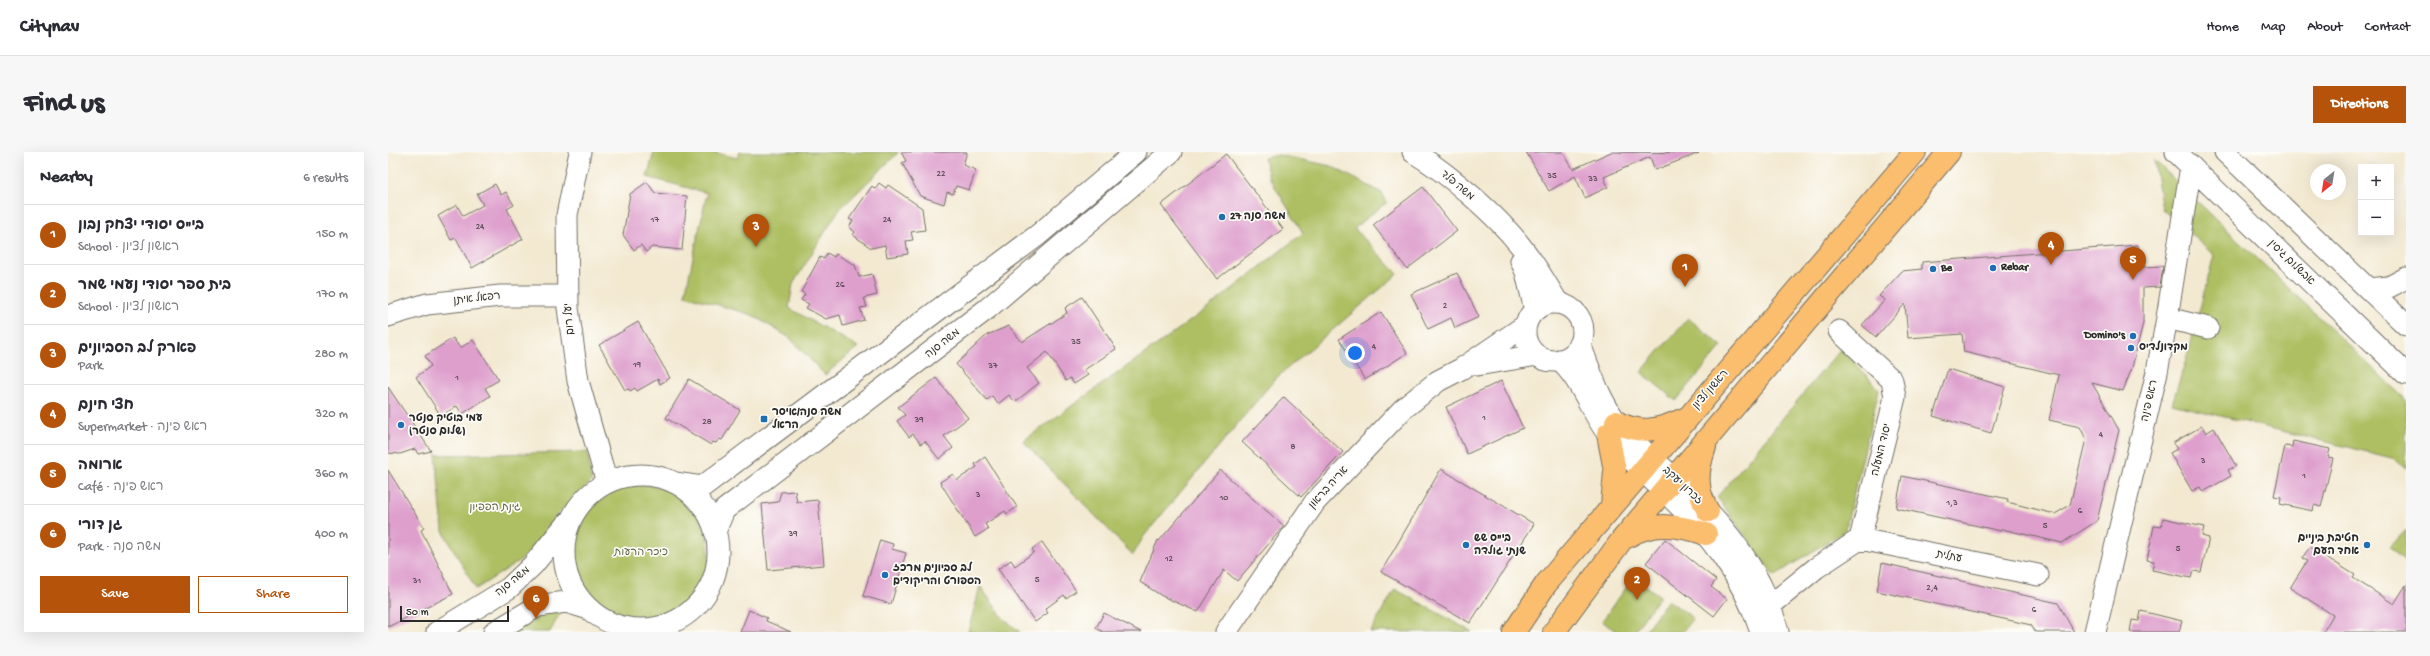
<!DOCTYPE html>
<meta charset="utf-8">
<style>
body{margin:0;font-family:"Gochi Hand","Playpen Sans Hebrew",sans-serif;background:#f7f7f7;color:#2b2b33}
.controls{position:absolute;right:12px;top:12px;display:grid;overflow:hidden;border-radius:0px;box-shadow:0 4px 16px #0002}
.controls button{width:36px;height:36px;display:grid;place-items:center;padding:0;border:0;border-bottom:1px solid #e1e1e2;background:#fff;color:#2b2b33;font:20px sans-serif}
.compass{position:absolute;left:1922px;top:12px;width:36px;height:36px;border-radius:50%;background:#fff;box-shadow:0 4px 16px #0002;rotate:210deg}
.scale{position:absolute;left:12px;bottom:10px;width:109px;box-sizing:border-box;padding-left:4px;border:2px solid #2b2b2b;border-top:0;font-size:11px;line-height:14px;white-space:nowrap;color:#2b2b2b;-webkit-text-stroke:3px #fdfcf7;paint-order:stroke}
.you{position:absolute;left:967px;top:201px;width:14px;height:14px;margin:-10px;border:3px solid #fff;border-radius:50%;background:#1a73e8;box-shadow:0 0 0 6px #1a73e833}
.badge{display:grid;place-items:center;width:26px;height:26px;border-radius:50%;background:#b45309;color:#fff;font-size:13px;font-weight:700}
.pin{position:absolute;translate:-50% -33px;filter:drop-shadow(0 1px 2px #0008)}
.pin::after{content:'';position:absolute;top:21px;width:14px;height:12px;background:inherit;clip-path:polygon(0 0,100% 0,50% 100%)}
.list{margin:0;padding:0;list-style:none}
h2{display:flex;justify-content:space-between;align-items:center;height:52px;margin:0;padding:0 16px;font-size:17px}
h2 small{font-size:13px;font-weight:400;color:#7c7c81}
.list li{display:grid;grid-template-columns:26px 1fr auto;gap:12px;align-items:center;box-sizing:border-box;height:60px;padding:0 16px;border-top:1px solid #e1e1e2}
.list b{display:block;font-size:15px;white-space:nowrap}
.list p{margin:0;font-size:13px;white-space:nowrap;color:#7c7c81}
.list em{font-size:13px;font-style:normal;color:#7c7c81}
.actions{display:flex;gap:8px;padding:12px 16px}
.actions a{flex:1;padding:9px 0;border:1px solid #b45309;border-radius:0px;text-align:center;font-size:14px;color:#b45309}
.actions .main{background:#b45309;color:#fff}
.map{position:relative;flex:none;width:2018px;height:480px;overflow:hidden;border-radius:0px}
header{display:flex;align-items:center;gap:24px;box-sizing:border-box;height:56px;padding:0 20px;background:#fff;border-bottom:1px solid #e1e1e2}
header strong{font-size:19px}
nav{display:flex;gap:22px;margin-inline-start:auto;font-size:14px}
.intro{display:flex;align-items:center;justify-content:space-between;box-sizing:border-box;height:96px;padding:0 24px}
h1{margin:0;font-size:28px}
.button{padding:10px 18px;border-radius:0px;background:#b45309;color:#fff;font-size:14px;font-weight:700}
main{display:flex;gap:24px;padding:0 24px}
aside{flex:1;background:#fff;border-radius:0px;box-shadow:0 4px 16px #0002}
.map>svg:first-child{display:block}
</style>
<header>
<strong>Citynav</strong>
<nav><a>Home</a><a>Map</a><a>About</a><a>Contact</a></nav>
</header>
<div class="intro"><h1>Find us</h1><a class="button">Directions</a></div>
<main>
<aside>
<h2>Nearby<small>6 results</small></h2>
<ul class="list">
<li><span class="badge">1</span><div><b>בי&quot;ס יסודי יצחק נבון</b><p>School · ראשון לציון</p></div><em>150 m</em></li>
<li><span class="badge">2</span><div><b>בית ספר יסודי נעמי שמר</b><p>School · ראשון לציון</p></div><em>170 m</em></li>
<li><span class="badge">3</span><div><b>פארק לב הסביונים</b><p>Park</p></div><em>280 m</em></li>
<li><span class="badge">4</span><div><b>חצי חינם</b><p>Supermarket · ראש פינה</p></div><em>320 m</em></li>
<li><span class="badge">5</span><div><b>ארומה</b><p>Café · ראש פינה</p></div><em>360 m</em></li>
<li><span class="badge">6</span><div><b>גן דורי</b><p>Park · משה סנה</p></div><em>400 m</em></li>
</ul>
<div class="actions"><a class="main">Save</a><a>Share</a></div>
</aside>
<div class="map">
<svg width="2018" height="480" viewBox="0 0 2018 480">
<rect width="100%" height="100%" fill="#fdfcf7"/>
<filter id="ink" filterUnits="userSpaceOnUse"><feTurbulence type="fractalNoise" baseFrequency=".025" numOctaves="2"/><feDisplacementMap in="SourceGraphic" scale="8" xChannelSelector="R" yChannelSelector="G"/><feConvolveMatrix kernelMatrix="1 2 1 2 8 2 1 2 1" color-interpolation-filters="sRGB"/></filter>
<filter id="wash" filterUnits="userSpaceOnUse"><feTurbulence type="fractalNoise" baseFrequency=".012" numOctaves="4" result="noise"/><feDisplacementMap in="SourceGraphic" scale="16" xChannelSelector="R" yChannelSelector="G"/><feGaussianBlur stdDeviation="0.9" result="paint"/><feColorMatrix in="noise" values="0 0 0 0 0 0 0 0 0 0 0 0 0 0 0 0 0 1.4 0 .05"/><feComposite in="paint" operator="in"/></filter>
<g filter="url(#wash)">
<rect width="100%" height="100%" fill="#f3e9d1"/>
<path fill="#aebf63" stroke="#6c7547" d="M266,0H325L349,6L352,0H511L450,59L405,132L401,156L470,195L437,223L402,186L364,163L297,143L319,41L259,25Z
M891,3L943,14L994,41L999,50L966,76L1010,122L887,227L756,384L745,403L635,289L820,156L915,81L881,25L876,6Z
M1766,8L2018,248V317L2004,306L1784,252L1801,198L1826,103L1774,57Z
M1300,166L1334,194L1288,249L1253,220Z
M1454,195L1491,238L1457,379L1386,424L1329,345Z
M200,300L203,330L168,364L139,404L88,437L55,379L48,303Z
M185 401a68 68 0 1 1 136 0a68 68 0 1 1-136 0Z
M2018,378V410L2002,395Z
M1246,425L1272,444L1246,480H1229L1214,469Z
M592,434L616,467L632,480H580Z
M1007,437L1084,480H982Z
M1280,448L1305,466L1294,480H1256Z
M178,450L162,480H106Z"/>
<g id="blocks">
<path fill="#de9fcd" d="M513,0H579L575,13L588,18L581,38L568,34L565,42L559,40L556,52L532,44L514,11L518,9Z
M1138,0H1175L1185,17L1223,0L1311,1L1267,18L1262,5L1216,25L1220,35L1197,46L1187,24L1161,39Z
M838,2L895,77L829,127L773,53Z
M259,30L267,41L299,44L294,98L264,95L258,100L253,93L246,98L235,83L242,42Z
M491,31L498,36L500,33L534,56L537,78L523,80L525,88L518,89L520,102L499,105L497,93L483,96L465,83L467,80L461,75L465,69L461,67L484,34L487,37Z
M107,32L113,43L118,40L126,53L119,57L135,87L84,116L68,86L63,88L50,64L69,53L75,64L95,53L89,42Z
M1035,35L1069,79L1019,117L985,73Z
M1750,93L1754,115L1775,114L1772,135L1755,136V171L1744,216L1735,239L1704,231L1731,278L1709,369L1674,391L1614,377L1613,379L1508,356L1514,324L1620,347L1619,350L1667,362L1682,353L1698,287L1692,275L1661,268L1671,223L1576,200L1574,182L1520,186L1517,152L1488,185L1474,173L1497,148L1491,144L1514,119L1534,117V110Z
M439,101L446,105L448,102L467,113L471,125L484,122L489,143L476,146L479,155L472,156L476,168L455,174L452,163L438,167L418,156L421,152L413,148L417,142L413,140L432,105L436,107Z
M1069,121L1091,165L1067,176L1063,166L1040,177L1023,142Z
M694,145L728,197L696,218L700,223L686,232L682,226L678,229L659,200L639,216L651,231L627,250L621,243L610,252L604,244L599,248L568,212L599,183L621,174L634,190L679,161L677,156Z
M993,160L1019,201L977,228L951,187Z
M250,170L282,226L272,232L270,227L249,239L247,236L242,239L241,237L237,238L211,193Z
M65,186L72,196L85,188L111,228L97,236L102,244L74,262L69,254L53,264L28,225L43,214L37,204Z
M1560,217L1617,235L1603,281L1545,264Z
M548,226L580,266L556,284L565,296L551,307L537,289L533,292L525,282L521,285L509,269L517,263L510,255Z
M301,227L352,258L334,288L331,287L328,291L325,290L323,293L278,266Z
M1113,229L1135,276L1079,302L1058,255Z
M0,235L43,299L30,302L27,297L12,302L0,301Z
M896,245L955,300L913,345L854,290Z
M1814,274L1818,281L1826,276L1848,314L1840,318L1843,324L1815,340L1812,335L1804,339L1782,301L1789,297L1785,291Z
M1905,289L1942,297L1940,305L1945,306L1933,355L1926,353L1925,359L1892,352L1893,345L1886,344L1897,294L1904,295Z
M597,305L629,355L619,362L617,359L597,372L600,377L587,385L552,330L565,322L569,328L589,315L587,312Z
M1053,317L1146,372L1082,471L993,420Z
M0,318L36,376L33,378L65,442L0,475Z
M832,318L896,374L849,429L836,418L810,460L774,444L752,430L770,388L771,389Z
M407,339L409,350L430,348L436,413L380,418L374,352L390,350L393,340Z
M1775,366L1816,375L1814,384L1821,386L1813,420L1805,419L1803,426L1764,418L1766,409L1759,408L1766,374L1773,375Z
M1277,387L1328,428L1323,435L1339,447L1326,464L1258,411Z
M492,388L505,392L504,397L518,401L503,452L475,444Z
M654,390L688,439L678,446L676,443L657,457L660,461L647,470L610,417L623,408L627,414L646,400L644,397Z
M1922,395L1967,423L1965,426L2006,452L2018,433V480H1935L1945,463L1902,436L1919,409L1914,406Z
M1494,411L1670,451L1686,480H1647L1643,473L1489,439Z
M361,458L379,466L378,469L403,480H352Z
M1753,459L1794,469L1791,480H1742L1744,468L1751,469Z
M716,461L753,480H715L708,476Z"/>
</g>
</g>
<g filter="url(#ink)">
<use href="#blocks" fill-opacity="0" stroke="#716e65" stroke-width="1"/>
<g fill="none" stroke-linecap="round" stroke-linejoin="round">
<defs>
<path id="minor" d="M192,0L179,63L180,156L190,229L219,331
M1025,0C1060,21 1110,64 1135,97C1148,113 1159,133 1170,151
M1788,0L2018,222
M1837,0L2018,173
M1133,109L1138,120L1147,158
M1980,137L2001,135L2018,126
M1137 180a29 29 0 1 1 58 0a29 29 0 1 1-58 0Z
M0,164L39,152L112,144H180
M1779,166L1820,176
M1192,192C1202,219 1212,249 1230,272C1246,293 1267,308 1286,326C1333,368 1375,418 1390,480
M1171,208C1195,229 1202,261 1223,286C1239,305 1258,322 1276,339C1319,379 1355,424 1373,480
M1089,213L1149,203
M176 400a77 77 0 1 1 154 0a77 77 0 1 1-154 0Z
M287,331L314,335L650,83L748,0
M327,380L336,358L599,157L783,0
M1472,387L1650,423
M1362,452L1383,453L1428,416L1472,387L1507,245L1504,228L1451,179
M49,480L121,436L145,413L179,371
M106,480L150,454L178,450L201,457
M838,480L927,350L1015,257L1050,229L1073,217L1138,173
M1707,480L1769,220L1779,166L1803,14"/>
<path id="major" d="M1228,270C1253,283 1272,278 1296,267
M1220,282L1227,319L1224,354
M1317,295C1309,318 1307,337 1320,359
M1239,385C1264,369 1291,373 1318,382
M1126,480L1158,432L1527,0
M1166,480L1233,389L1561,0"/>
</defs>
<use href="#minor" stroke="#716e65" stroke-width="23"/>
<use href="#major" stroke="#716e65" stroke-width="24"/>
<use href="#minor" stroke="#fff" stroke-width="21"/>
<use href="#major" stroke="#fbbd6e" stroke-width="22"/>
</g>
</g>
<g fill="#1f6fb2" stroke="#fdfcf7" stroke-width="1.5">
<circle cx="834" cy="65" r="4"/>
<circle cx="1605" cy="116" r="4"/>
<circle cx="1545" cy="117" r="4"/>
<circle cx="1745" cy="184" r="4"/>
<circle cx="1743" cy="196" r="4"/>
<rect x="372" y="263" width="8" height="8" rx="2"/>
<circle cx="13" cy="273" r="4"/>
<circle cx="1078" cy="393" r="4"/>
<circle cx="1979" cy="393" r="4"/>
<circle cx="497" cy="423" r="4"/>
</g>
<g text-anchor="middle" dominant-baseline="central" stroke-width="3.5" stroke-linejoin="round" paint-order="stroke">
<g font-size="9" fill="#584854">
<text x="553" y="22">22</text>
<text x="1164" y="24">35</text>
<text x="1205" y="27">33</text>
<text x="267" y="68">17</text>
<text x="499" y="68">24</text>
<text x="92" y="75">24</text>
<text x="452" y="133">26</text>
<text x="1057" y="154">2</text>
<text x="688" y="190">35</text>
<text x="986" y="195">4</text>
<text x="249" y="213">19</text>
<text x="605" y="214">37</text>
<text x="69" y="226">1</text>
<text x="1096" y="266">1</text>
<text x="531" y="268">39</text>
<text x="319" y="270">28</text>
<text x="1713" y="283">4</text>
<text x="905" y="295">8</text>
<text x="1815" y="309">3</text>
<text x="1916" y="324">1</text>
<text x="590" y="343">3</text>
<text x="836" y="346">10</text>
<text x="1564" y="351">1,3</text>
<text x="1692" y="359">6</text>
<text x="1657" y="374">5</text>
<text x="405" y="382">39</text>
<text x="1790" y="397">5</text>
<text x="781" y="407">12</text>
<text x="649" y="428">5</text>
<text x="29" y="429">31</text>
<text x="1544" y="436">2,4</text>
<text x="1646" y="458">6</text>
</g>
<g font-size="11" fill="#2b2b2b" stroke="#fdfcf7">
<text transform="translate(1069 34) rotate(40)">משה פלד</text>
<text transform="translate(1903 111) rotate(44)">אבשלום גיסין</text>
<text transform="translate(89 147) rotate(-6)">רפאל איתן</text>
<text transform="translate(182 167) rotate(-95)">יעל רום</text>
<text transform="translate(555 192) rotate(-38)">משה סנה</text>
<text transform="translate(1323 238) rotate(-49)">ראשון לציון</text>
<text transform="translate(1762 249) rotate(-77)">ראש פינה</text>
<text transform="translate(1494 298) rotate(-76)">יסוד המעלה</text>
<text transform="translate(1294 334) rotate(43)">זכרון יעקב</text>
<text transform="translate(941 336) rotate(-48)">אריה בראון</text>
<text transform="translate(1561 405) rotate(11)">עתלית</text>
<text transform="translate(125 430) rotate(-39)">משה סנה</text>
</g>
<g font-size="11" font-weight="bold" fill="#2b2b2b" stroke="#fdfcf7" text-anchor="start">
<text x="842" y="65">משה סנה 27</text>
<text x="1613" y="116">Rebar</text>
<text x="1553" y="117">Be</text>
<text x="1737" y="184" text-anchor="end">Domino's</text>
<text x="1751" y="196">מקדונלד'ס</text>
<text x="384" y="261">משה סנה/איסר<tspan x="384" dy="13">הראל</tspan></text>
<text x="21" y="267">עמי בוטיק סנטר<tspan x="21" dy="13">(שלום סנטר)</tspan></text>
<text x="1086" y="387">בי"ס שש<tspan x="1086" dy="13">שנתי גולדה</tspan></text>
<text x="1971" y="387" text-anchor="end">חטיבת ביניים<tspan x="1971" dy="13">אחד העם</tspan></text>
<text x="505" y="417">לב סביונים מרכז<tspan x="505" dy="13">הספורט והריקודים</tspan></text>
</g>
<g font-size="11" fill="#595f3f" stroke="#fdfcf7">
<text x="107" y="356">גינת הפפיון</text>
<text x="253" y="401">כיכר הרעות</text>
</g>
</g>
</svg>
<div class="controls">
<button>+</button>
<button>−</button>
</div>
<svg class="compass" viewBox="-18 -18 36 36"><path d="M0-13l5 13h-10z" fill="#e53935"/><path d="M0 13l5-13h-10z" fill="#7c7c81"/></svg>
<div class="scale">50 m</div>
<div class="you"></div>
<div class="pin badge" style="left:1297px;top:135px">1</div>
<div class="pin badge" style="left:1249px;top:448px">2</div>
<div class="pin badge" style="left:368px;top:95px">3</div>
<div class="pin badge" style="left:1663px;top:113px">4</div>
<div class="pin badge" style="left:1745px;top:128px">5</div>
<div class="pin badge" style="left:148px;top:467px">6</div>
</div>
</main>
